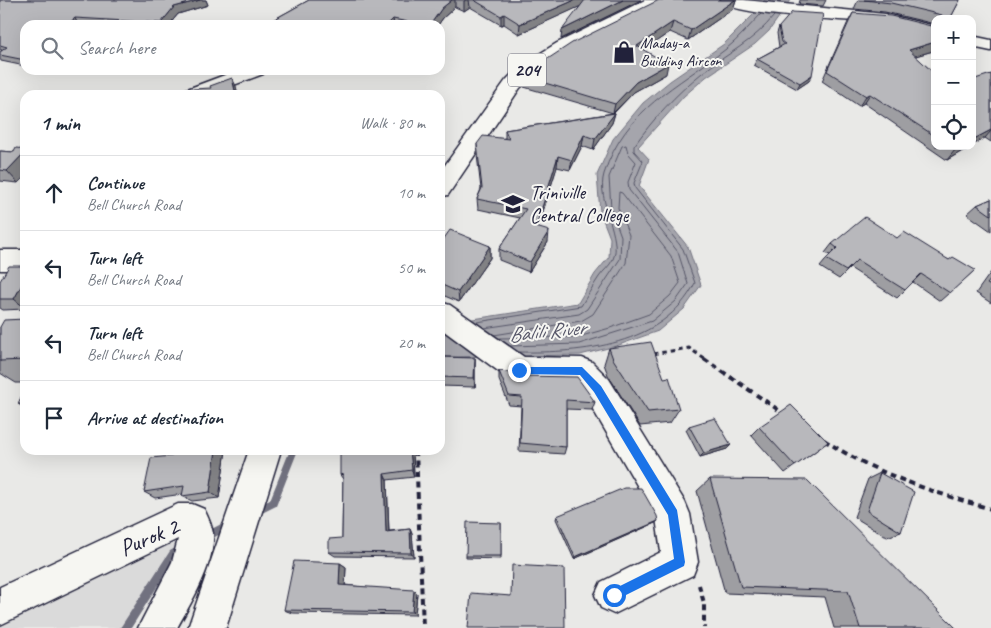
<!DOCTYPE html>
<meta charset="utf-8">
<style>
body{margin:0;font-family:Caveat,sans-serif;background:#f6f6f7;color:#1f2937}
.controls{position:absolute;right:15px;top:15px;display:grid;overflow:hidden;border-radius:10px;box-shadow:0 5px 20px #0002}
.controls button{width:45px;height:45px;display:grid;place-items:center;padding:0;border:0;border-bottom:1px solid #e0e1e3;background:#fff;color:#1f2937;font:25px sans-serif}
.stop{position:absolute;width:15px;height:15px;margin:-11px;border:4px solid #1a73e8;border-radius:50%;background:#fff}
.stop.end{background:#1a73e8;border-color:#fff;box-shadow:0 1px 5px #0008}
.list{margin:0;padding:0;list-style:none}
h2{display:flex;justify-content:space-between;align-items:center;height:65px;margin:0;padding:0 20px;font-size:21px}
h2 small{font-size:16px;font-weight:400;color:#747a83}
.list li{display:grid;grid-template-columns:32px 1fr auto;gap:15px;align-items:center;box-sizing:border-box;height:75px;padding:0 20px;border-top:1px solid #e0e1e3}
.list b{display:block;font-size:19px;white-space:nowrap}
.list p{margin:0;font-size:16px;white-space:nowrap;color:#747a83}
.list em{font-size:16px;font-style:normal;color:#747a83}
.icon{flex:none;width:28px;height:28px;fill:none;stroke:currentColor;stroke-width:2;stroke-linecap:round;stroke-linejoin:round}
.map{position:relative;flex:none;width:991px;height:628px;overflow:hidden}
.search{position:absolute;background:#fff;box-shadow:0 5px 20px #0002;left:20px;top:20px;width:425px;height:55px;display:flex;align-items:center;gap:12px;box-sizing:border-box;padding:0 18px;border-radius:15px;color:#747a83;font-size:19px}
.panel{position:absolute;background:#fff;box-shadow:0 5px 20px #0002;left:20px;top:90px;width:425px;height:365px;border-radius:15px}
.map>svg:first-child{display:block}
</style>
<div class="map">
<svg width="991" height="628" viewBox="0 0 991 628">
<rect width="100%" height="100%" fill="#e9e9e7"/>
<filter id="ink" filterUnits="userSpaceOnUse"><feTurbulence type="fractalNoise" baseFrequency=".02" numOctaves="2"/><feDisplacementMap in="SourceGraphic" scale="10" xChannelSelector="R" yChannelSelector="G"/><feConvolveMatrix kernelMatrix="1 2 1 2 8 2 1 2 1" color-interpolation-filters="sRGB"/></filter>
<g filter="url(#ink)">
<path fill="#dadada" d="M180,540L174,573L121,628H0V623Z"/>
<path fill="#a5a5ac" stroke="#71717f" d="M764,0H791L769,31L755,44L706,77L684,96L638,147L649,159L639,186L688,247L701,285L684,309L658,331L616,346L580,355L440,357V324L578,303L595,274L609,257L610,238L600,212L597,175L613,139L643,103L670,81L724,44L762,6Z"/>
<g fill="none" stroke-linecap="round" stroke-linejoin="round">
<path stroke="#565668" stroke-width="1" d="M477,322L581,306C587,296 593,286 599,277C603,271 610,266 613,259C623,239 596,200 604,174C625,109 677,87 726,49C739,39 750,25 761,14
M484,328L579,314L587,309L620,259L621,236L611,209L609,177L622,146L626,145L628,153L636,162L628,182L629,190L678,252L688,284L676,301L652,321L579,344L510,346
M494,335L581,321L593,314L626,263L629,235L618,208L619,192L622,193L671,256L680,283L670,296L649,314L610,328L578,337L500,338
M519,352C582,353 663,346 695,283L683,249L635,188L634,183L643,161L634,151V146C653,119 676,94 702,73C727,54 754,41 774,16"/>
<path fill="#71717f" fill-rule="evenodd" d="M290,450H298L276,506L254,517L251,515L249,512L251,509L270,500Z
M231,519L234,521L236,524L234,527L205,542L202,540L200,537L202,534Z
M182,544L185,546L187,549L185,552L176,557L131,628H120L170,551Z"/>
<defs>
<path id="minor" d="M720,0H744L885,14L935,26V36C919,32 902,27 886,24C858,19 732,18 720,0Z
M972,36L991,40V51L972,47Z
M238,70H266L263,74L207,95H179L182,91Z
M440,302L450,305L524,357L582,358L592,362L609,379L685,502L690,514L698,562L693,575L614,614L601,608L595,595L601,582L661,552L656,518L587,399L575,384L519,383L509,379L440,328Z
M249,450H281L226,628H188Z
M178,504H192L204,509C208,517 212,526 213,534C215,564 191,603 177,628H138L172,562L178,539L0,625V587Z"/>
<path id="highway" d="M645,0H666L664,4C615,28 559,49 520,88L448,195L440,197V172L506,80L520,66L557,43Z
M0,250H25V270H0Z"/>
</defs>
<use href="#minor" stroke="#22223b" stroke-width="3"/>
<use href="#highway" stroke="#22223b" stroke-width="3"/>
<path stroke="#22223b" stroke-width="3" stroke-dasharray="4.5 4" stroke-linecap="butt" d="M653,354L689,348L706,360"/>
<path stroke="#22223b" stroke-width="4" stroke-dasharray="6 4.5" stroke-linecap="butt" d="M704,359L783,413
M824,440C876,474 932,492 991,509
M416,450L423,628
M699,585L704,603V628"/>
<use href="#minor" fill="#f6f6f2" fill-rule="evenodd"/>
<use href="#highway" fill="#f6f6f2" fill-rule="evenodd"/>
</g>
<path fill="#9e9ea2" stroke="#22223b" d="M0,0H206L208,5L178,14L169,25H25V66L1,61L0,59V52L2,50H0Z
M309,0H641L561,39L580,6L519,34L504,24L501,25L470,7L464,11L455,7L443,18L438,25H264Z
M659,0H736L733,9L688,40L670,32L643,50L666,74L634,92L614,113H615L612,123L593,150L582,146L570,170L557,167L538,227L548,242L529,272L499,260V249L520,218L478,209L477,199L481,189L477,155V144L505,138V130L613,113L524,87L525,77Z
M800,0H826L823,6L799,4Z
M858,0H960L950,19H935V24L885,12L854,9Z
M853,13L935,27V48L933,51L915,56L935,74V146H971L947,160L864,103L859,106L822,81L848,22Z
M779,27L812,75L809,81L797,89L754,65L757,59L779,47L777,33Z
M991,74V142L985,138Z
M0,151L14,152L18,183L0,181Z
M991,199V231L967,214L977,205Z
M897,238L949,260L975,270L940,301L913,282L897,298L850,268L839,279L820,267L830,255L825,253L832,244Z
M440,244L490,246V258L459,302L440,294Z
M25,266V309L3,310L0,308V281Z
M991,272V303L976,293Z
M25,319V383H16L0,373V327Z
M609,348L679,409L670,423L640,426L608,375L604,364Z
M440,357L475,358V387L440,386Z
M499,371L595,402L592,410L566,409V447L564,454L519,451L521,406L509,405L499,380Z
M25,389V408L18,404Z
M689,426L727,449L700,457L686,430Z
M759,427L828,442L785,473L751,435Z
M173,450H226L219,498L192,501L182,496L183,494L155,498L144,492L172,456Z
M413,450L414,477L387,480L389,531L410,529L412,534L414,557L335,556L329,552L342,538L343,479L340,475Z
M880,473L901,532L887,537L854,517L868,479Z
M710,479L956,628H834L825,597L725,593L697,491Z
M557,516L658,521L655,523L574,559L556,519Z
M501,523V559L466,558V556Z
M340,563L346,567L345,585L417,593L415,615L292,613L284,610Z"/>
<path fill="#818184" stroke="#22223b" d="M200,0H206L208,5L178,14L169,25H162L161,23L174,7Z
M452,0H455V7L443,18L438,25H430L442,8Z
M466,0H469L470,7L464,11V1Z
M575,0H590V2L519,34L520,24Z
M623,0H641L561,39L562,30Z
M735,0H736L733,9L688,40L691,30Z
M504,14V24L501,25V16Z
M75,18L78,25H67Z
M393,19L394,25H387Z
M673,22L670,32L635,56L637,46Z
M935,42V48L933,51L902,60L909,50Z
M668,64L666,74L634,92L613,113L615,104L636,82Z
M812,75L809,81L797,89L800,83Z
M232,78L236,86L238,95H236Z
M870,94L864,103L859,106L866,96Z
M615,113L612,123L593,150L595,139Z
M991,130V131L985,138L972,145V140Z
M584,135L582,146L570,170L572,160Z
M962,146H971L947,160L955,150Z
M25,152V176L18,183L7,171Z
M558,156L557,167L535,237L536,227Z
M549,231L548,242L529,272L530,262Z
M490,246V258L459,302L458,292Z
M25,279V308L14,299Z
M475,358V387L474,378Z
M731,445L727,449L700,457L704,453Z
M216,450H226L219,498L210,492Z
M410,450H413L414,477L412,470Z
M384,474L387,480L389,537L386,532Z
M658,521L655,523L574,559L575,557Z
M410,529L412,534L414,557L411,553Z
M340,563L346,567L345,588L339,585Z
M414,590L417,593L415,615L412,612Z"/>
<path fill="#b8b8bc" stroke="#22223b" d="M0,0H200L174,7L161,23L75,18L67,25H25V60L0,55V52L7,47L0,45Z
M309,0H452L442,8L430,25H424L393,19L387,25H264Z
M474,0H575L520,24L504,14L501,16Z
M585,0H623L562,30Z
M659,0H735L691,30L673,22L637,46L668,64L636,82L615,104L525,77L537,66L572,43Z
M864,0H960L950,19H942V15L891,3Z
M792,12L823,14L812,75L800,83L757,59L785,44L782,42L779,27Z
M853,13L891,16L935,27V42L909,50L935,74V136L870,94L866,96L827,71Z
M991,74V130L972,140V80Z
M232,78L236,95H181L176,90L211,88L210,86Z
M615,113L595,139L584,135L572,160L558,156L536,227L549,231L530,262L499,249L526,209L477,199L482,188L477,144L483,136L509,139L505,130Z
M950,146H962L955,150Z
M16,148L25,149V152L7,171L0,170V151L14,152Z
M991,199V215L977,205Z
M865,217L897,238L904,232L949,260L953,257L975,270L950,293L921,274L905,290L857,260L846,271L826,259L837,248L832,244Z
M450,230L490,246L458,292L440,284V244Z
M9,266H25V279L14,299H0V281Z
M991,279V286L987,284Z
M25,319V360L0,361V327L4,320Z
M651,342L664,378L669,377L679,409L648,412L613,359L609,348Z
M440,357L475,358L474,378L440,377Z
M499,371L509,372L520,376L577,377L595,402L566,400V447L520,443L522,397L509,396Z
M25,389V404H18Z
M791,405L828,442L795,466L759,427Z
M715,418L731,445L704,453L689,426Z
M173,450H216L210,492L182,496L184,486L144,492L151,458L172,456Z
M340,450H410L412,470L384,474L386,532L410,529L411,553L329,552V539L342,538L343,474L340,475Z
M880,473L914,492L901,532L867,511Z
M710,479L807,480L956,628H860L848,591L741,587Z
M624,488H641L657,516L658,521L575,557L557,516Z
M467,522L501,523V556H466Z
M294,561L340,563L339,585L414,590L412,612L284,610Z
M512,565L564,568L565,628H468L471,593L511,596Z"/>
</g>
<path fill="#1a73e8" d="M519,367H582L601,386L677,510L685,562L684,566L618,599L614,600L610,599L609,595L610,591L674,559L668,515L594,392L580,375L519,374L515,370Z"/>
<defs>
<symbol id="shop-bare" viewBox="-9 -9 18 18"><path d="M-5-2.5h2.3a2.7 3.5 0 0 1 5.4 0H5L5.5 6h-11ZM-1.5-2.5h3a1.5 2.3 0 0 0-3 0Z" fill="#22223b" stroke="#f6f6f2" stroke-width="2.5" paint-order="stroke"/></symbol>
<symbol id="university-bare" viewBox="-9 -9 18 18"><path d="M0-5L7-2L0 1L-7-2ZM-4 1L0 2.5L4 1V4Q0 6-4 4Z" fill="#22223b" stroke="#f6f6f2" stroke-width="2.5" paint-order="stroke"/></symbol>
</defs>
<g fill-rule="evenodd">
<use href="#shop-bare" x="608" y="36" width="32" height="32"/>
<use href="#university-bare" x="497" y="188" width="32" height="32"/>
</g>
<g text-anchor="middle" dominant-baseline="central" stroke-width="4" stroke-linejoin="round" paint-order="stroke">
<g font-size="16" fill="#22223b" stroke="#f6f6f2" text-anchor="start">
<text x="640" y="43">Maday-a<tspan x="640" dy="18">Building Aircon</tspan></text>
</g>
<rect fill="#f6f6f2" stroke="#626272" stroke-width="1" x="508" y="53.5" width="38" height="33" rx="4"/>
<g font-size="19" font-weight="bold" fill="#22223b">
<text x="527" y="70">204</text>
</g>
<g font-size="20" fill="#22223b" stroke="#f6f6f2" text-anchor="start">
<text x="530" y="192">Triniville<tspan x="530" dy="23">Central College</tspan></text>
</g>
<g font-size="21" font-style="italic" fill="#565668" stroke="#f6f6f2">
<text transform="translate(547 331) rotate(-6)">Balili River</text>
</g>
<g font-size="24" fill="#22223b" stroke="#f6f6f2">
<text transform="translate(149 537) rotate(-23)">Purok 2</text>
</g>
</g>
</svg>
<div class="controls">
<button>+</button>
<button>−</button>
<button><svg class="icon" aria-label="locate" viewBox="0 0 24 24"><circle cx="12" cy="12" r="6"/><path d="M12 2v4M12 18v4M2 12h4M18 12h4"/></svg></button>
</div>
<div class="stop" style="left:614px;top:595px"></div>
<div class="stop end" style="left:519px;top:370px"></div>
<div class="search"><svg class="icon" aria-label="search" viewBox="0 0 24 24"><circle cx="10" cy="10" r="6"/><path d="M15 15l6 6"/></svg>Search here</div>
<section class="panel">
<h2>1 min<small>Walk · 80 m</small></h2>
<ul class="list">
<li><svg class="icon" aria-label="ahead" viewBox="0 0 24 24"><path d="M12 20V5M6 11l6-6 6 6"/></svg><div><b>Continue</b><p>Bell Church Road</p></div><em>10 m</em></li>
<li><svg class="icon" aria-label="left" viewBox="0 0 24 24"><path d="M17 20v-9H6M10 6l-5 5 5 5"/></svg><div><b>Turn left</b><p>Bell Church Road</p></div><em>50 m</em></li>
<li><svg class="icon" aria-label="left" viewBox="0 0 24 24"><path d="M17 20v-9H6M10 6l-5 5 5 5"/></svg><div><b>Turn left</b><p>Bell Church Road</p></div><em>20 m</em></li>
<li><svg class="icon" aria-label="arrive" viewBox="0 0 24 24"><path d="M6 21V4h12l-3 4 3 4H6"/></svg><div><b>Arrive at destination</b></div></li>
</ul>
</section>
</div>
